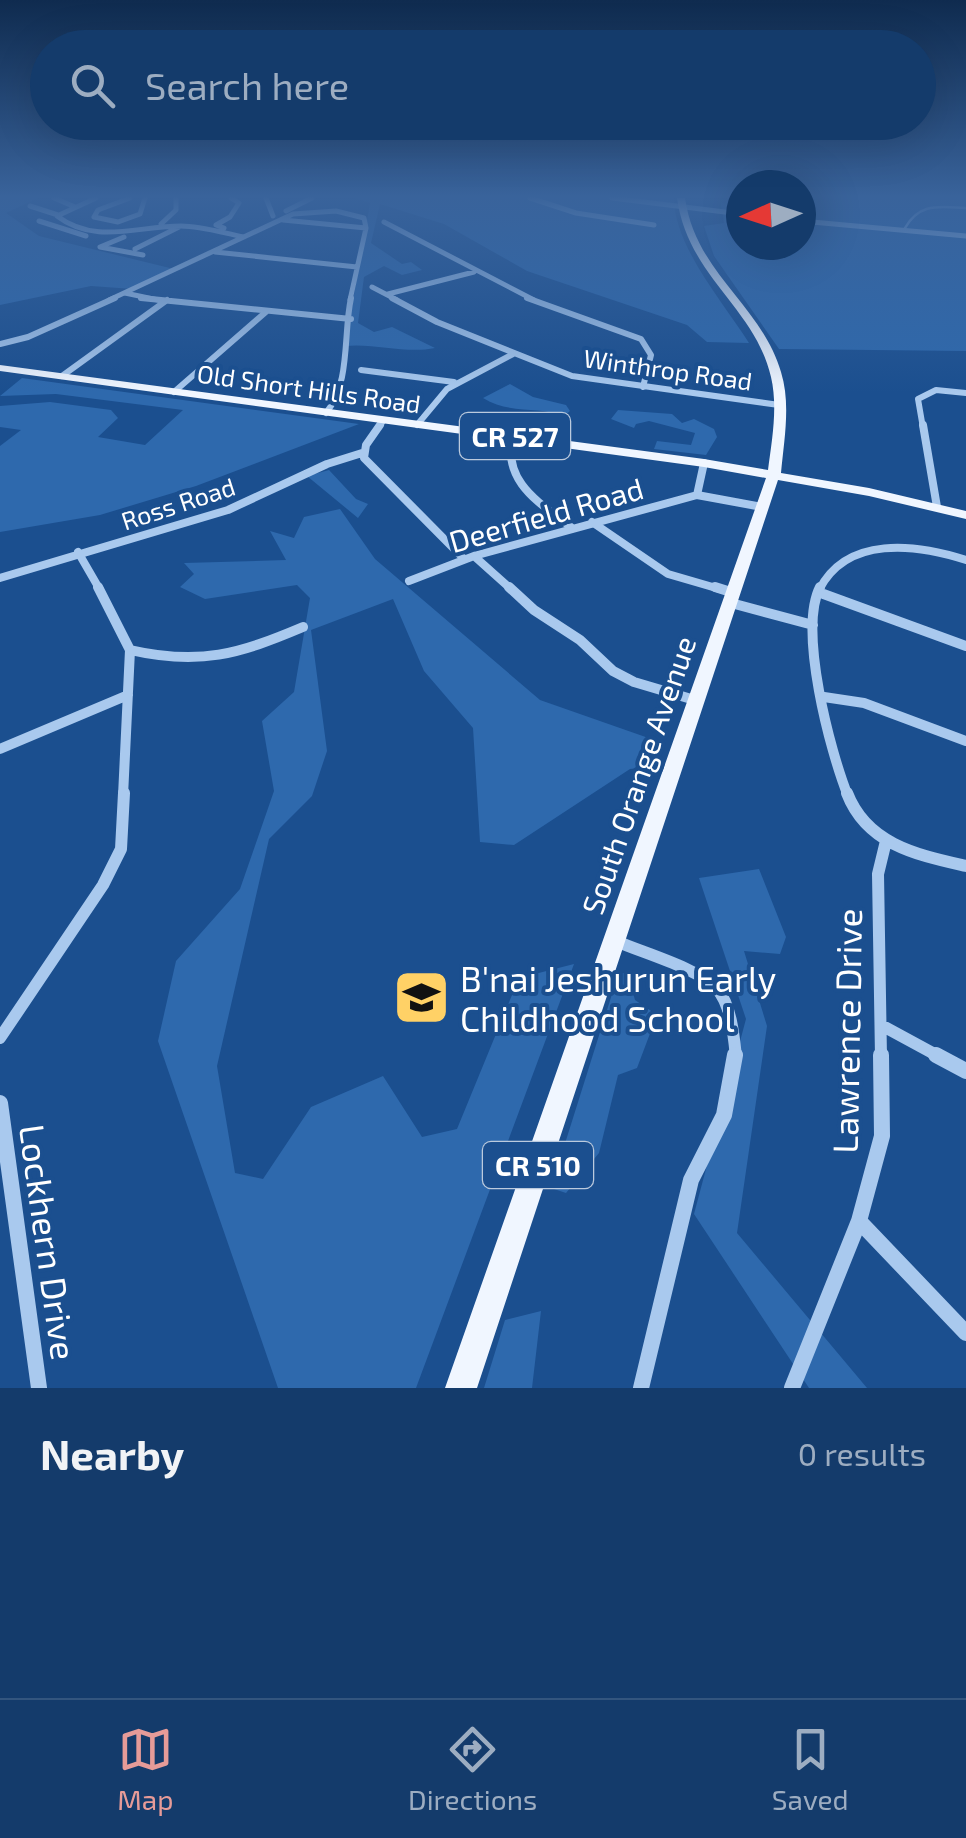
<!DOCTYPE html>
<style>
body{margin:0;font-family:"Exo 2",sans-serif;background:#214673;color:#f1f3f6}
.compass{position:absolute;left:726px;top:170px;width:90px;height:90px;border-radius:50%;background:#143b6b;box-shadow:0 10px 40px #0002;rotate:267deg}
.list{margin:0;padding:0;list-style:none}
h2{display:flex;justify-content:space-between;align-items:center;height:130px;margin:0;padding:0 40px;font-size:42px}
h2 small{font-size:32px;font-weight:400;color:#9dadc1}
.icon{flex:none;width:55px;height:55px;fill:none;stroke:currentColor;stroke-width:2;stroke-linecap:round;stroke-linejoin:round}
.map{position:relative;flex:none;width:966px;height:1388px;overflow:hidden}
.search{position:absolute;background:#143b6b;box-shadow:0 10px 40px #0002;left:30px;right:30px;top:30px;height:110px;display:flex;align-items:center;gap:25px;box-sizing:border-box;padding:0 35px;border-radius:55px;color:#9dadc1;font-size:38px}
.sheet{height:310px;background:#143b6b}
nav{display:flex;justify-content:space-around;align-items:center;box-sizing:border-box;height:140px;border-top:2px solid #33557e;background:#143b6b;font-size:28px;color:#9dadc1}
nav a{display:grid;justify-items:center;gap:5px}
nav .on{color:#e69b98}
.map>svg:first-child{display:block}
</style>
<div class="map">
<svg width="966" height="1388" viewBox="0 0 966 1388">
<rect width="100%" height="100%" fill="#1b4f8f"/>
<path fill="#2e69ad" d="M0,198H38L6,213L39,236L178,270L133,289L91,286L0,305Z
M355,198H674C674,246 723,302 749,343L707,342L687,325L527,271L444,224L380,204L371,243L402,264L411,262L422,270L402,275L384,266L364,277L358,323L374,332L392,327L435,348C406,354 375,343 345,346L370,203Z
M801,198H966V351L779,349L714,256L704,226L724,223L721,203L741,205V245H801Z
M22,378L359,424L196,486L100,515L0,532V446L21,430L0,427V406L50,402L111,410L118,418L98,437L145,445L183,410L56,394L0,396Z
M510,384L533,397L566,405L570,411L563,417C542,405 513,416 483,398Z
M618,410L672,414L682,423L694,419L714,429L717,437L706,455L654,449L657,441L691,445L695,433L649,421L636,424L634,428L611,419Z
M329,470L356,499L368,504L358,518L307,476Z
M340,509L375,559L540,700L657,741L647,767L630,769L514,845L480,842L473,728L424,671L393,599L311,630L327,751L312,796L269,839L217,1066L235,1173L263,1179L311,1107L383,1076L422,1137L457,1129L519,978L574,964L416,1388H278L158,1041L176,961L240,889L274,791L262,721L294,692L310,598L297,585L205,599L180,587L194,574L184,563L286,560L270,531L294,538L304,517Z
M759,869L786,937L780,954L744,951L767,1026L737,1233L867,1388H809L694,1214L746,1019L699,878Z
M627,972L635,1000L657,1015L637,1068L618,1075L599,1153L566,1193L551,1188L618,975Z
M541,1311L532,1388H484L505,1320Z"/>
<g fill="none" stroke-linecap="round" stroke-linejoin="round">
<path stroke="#9cc4f0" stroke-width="2.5" d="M905,228C920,202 939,207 966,208"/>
<path stroke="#a9c9ee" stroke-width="5" d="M54,198L75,207
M96,198L57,216C95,245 137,226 181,226C202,226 223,233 244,237
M130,198L98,210L94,217L118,222L140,214L145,198
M266,198L273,216
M530,198L576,213L654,225
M612,198L741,214
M30,206L58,215
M286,211L312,198
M283,220L366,228
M39,221L86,236
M801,221L966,236
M384,222L534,300
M161,224L176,210V198
M224,228L216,225L230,217L239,203L231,198
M124,237L100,247L143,255
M135,249L179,227
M215,252L357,267
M372,287L397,300
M125,293L158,300
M388,294L474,272
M109,300L293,214L336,211L364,218L366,228
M350,300L366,228"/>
<path stroke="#a9c9ee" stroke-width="6" d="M141,298L351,319
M392,298L437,322L572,376L779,405
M527,298L641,339L651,355L643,387
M0,344L28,337L115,298
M361,370L454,382
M62,376L167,300
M174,392L267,311
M326,413C351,383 343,334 351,298
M417,425L447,389L513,354
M378,428L383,421
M923,428L918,399L936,390L966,393"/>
<path stroke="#a9c9ee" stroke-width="8" d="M380,425L366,445L364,458L464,559
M923,425L937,507
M512,436C503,483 539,502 572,528
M697,495L704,463
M592,522L668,574L723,590
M78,552L100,590
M474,556L512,590
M0,578L228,510L327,464L362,453
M409,581L474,556L697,495L762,507
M819,590C847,535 916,544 966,560"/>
<path stroke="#a9c9ee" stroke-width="10" d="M98,587L130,650C200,666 239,654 303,627
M509,587L534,610L580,640L613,671L634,682L698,701
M715,587L734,593
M820,587C798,630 830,751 848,796
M818,592L966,646
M731,603L813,625
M824,697L864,703L966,741
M0,749L128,695
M123,796L130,650"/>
<path stroke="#a9c9ee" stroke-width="12" d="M847,793C867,845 918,855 966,866
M616,941C643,953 698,968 717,989C731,1004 734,1037 736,1057
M881,1025L940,1057
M0,1038L103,885L121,849L124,793
M881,1057L878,874L886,841"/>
<path stroke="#a9c9ee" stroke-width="16" d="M936,1055L966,1071
M0,1103L39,1388
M859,1221L966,1333
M641,1388L691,1180L724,1115L735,1055
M792,1388L859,1221L882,1136L881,1055"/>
<path fill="#f0f6ff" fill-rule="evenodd" d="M677,198H685C696,274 761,304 781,372C791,404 784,440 781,473L869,488L966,511V519L869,496L778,480L477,1388H445L766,478L704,467L0,371V365L704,459L768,470C772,440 778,407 771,377C755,307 688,277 677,198Z"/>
</g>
<linearGradient id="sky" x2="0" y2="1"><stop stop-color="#0f2b4f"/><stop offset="0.5" stop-color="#39639b"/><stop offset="1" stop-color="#39639b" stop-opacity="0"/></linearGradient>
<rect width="966" height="393" fill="url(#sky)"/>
<defs>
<symbol id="school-square" viewBox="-11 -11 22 22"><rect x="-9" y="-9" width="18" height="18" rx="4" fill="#ffd166" stroke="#1b4f8f"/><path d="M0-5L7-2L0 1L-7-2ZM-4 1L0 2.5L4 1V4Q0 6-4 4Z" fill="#111"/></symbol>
</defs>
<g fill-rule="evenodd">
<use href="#school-square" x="390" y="966" width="63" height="63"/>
</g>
<g text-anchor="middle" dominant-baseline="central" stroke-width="8" stroke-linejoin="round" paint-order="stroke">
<g font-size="25" fill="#fff" stroke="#1b4f8f">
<text transform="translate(668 369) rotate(8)">Winthrop Road</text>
<text transform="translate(309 388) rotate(8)">Old Short Hills Road</text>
<text transform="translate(178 503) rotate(-18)">Ross Road</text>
</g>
<g fill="#1b4f8f" stroke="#bbcadd" stroke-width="2.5">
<rect x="460" y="413" width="110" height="46" rx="8"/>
<rect x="483" y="1142" width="110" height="46" rx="8"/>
</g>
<g font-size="28" font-weight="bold" fill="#fff">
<text x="515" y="436">CR 527</text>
<text x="538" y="1165">CR 510</text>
</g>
<g font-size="30" fill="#fff" stroke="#1b4f8f">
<text transform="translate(546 514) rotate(-16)">Deerfield Road</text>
<text transform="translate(638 775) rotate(-71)">South Orange Avenue</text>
</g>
<g font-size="35" fill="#fff" stroke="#1b4f8f" text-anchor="start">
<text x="460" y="978">B'nai Jeshurun Early<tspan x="460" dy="40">Childhood School</tspan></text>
</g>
<g font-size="35" fill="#fff" stroke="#1b4f8f">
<text transform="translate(846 1031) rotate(-89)">Lawrence Drive</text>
<text transform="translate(49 1242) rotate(82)">Lockhern Drive</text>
</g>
</g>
</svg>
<svg class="compass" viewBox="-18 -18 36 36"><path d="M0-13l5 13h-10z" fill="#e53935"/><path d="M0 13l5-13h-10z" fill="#9dadc1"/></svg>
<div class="search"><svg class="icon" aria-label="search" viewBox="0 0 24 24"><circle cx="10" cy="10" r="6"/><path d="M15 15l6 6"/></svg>Search here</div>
</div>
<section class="sheet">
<h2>Nearby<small>0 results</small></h2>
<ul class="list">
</ul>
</section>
<nav>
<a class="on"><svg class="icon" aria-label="map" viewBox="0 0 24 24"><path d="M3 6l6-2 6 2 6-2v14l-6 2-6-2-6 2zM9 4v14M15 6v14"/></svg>Map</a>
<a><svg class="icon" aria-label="directions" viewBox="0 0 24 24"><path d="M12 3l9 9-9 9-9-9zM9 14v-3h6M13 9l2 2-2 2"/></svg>Directions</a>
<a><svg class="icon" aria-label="saved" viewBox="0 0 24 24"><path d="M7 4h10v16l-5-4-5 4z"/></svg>Saved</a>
</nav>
